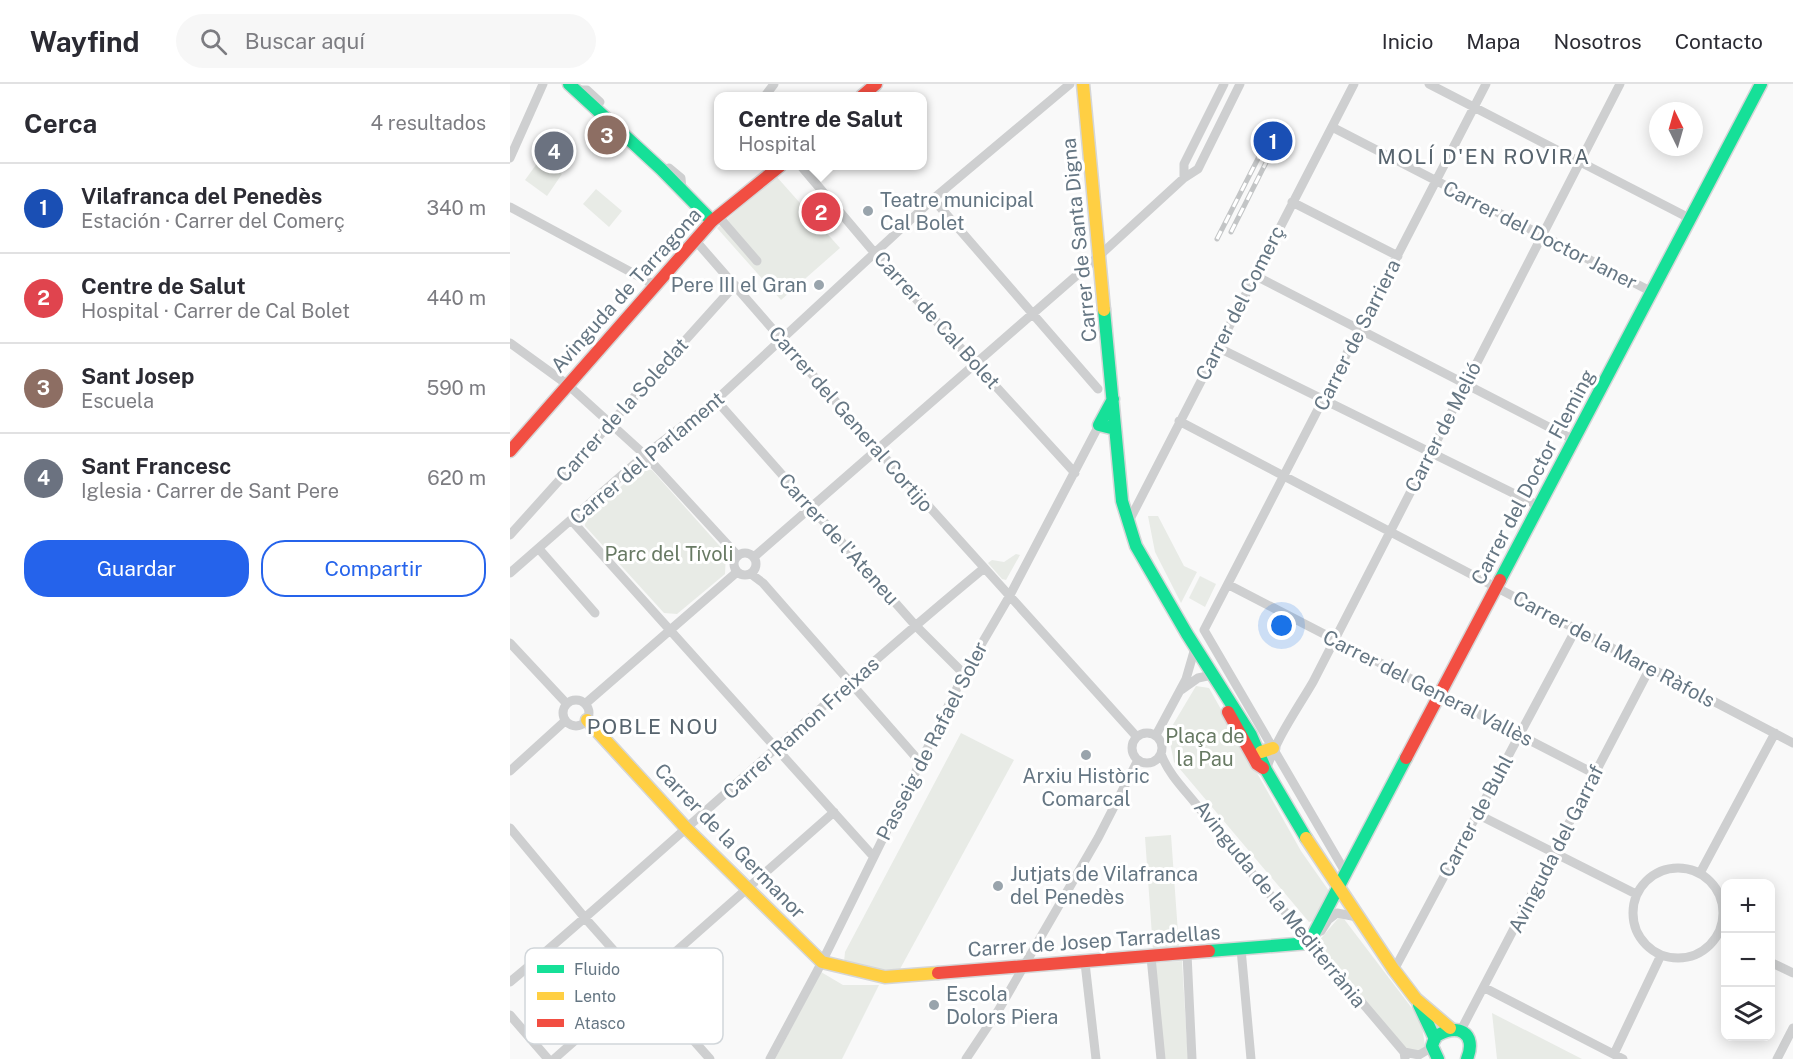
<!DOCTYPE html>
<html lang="es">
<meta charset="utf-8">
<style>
body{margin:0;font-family:"Public Sans",sans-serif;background:#f7f7f7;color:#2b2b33}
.controls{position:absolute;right:18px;bottom:18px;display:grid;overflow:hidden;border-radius:12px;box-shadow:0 3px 15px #0003}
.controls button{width:54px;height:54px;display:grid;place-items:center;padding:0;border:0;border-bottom:2px solid #e1e1e2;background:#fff;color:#2b2b33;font:30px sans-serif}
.compass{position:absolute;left:1139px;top:18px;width:54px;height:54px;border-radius:50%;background:#fff;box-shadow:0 3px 15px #0003;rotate:355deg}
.you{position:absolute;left:772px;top:542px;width:21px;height:21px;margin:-15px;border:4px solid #fff;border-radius:50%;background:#1a73e8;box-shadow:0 0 0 9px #1a73e833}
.badge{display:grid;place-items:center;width:39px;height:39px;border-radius:50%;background:#2563eb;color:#fff;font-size:20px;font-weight:700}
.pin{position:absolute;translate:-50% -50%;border:3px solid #fff;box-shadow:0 2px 6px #0006}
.popup{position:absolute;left:204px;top:8px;width:213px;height:78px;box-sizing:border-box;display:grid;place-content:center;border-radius:12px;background:#fff;filter:drop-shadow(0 2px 4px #0005);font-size:20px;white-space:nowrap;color:#7c7c81}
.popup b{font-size:22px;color:#2b2b33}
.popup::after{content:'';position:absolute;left:50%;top:100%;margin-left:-12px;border:12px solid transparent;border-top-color:#fff}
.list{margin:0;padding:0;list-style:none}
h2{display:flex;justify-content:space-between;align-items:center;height:78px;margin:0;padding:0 24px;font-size:26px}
h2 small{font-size:20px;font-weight:400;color:#7c7c81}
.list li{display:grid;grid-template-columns:39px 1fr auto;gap:18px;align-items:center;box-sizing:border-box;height:90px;padding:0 24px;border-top:2px solid #e1e1e2}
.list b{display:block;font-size:22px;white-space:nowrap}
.list p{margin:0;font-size:20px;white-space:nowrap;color:#7c7c81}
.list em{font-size:20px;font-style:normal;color:#7c7c81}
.actions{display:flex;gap:12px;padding:18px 24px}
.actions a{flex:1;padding:14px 0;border:2px solid #2563eb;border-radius:24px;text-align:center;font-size:21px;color:#2563eb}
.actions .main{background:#2563eb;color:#fff}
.icon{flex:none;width:33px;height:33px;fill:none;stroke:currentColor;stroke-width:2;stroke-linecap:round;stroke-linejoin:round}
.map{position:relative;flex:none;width:1283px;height:975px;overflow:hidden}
header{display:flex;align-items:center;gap:36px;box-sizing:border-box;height:84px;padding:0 30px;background:#fff;border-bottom:2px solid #e1e1e2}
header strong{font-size:28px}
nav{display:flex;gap:33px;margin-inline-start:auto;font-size:21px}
.search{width:420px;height:54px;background:#f7f7f7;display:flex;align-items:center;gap:15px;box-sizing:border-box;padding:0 21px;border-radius:33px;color:#7c7c81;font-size:22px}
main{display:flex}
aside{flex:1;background:#fff}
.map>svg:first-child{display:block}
</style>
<header>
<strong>Wayfind</strong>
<div class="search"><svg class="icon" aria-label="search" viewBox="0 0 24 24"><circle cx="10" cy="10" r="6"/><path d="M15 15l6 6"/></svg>Buscar aquí</div>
<nav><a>Inicio</a><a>Mapa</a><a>Nosotros</a><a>Contacto</a></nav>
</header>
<main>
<aside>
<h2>Cerca<small>4 resultados</small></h2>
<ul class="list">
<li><span class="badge" style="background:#1a4fb4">1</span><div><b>Vilafranca del Penedès</b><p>Estación · Carrer del Comerç</p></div><em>340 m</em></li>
<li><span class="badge" style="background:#e0444e">2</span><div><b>Centre de Salut</b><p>Hospital · Carrer de Cal Bolet</p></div><em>440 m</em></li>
<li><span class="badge" style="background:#8d6e63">3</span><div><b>Sant Josep</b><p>Escuela</p></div><em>590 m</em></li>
<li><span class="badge" style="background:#6b7280">4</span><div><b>Sant Francesc</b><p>Iglesia · Carrer de Sant Pere</p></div><em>620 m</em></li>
</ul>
<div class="actions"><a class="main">Guardar</a><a>Compartir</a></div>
</aside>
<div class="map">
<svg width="1283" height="975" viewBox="0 0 1283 975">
<rect width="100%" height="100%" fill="#f9f9f9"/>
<path fill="#e8ebe6" d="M31,74L52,90L37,112L15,96Z
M266,92L330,164L271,216L207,144Z
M86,105L112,127L99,143L73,120Z
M132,384L142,386L216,469L215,490L167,530L154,529L75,442L76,433Z
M638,432H648L674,482L687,488L671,519L645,468Z
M506,470L510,471L496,496L492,495L478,479L482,476L494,478Z
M690,492L706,500L695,523L679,514Z
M686,602L699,604L791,767L819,807L809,835L799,838L664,678L658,649Z
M451,649L504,676L390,885L370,886L334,878L335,868Z
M661,751L669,863L643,866L635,753Z
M831,831L911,936L915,962L906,969L893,964L807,859Z
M672,877L678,975H654L644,879Z
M311,888L333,901H369L332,975H265Z
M982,929L1072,975H987Z"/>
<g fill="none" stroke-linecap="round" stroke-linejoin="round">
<defs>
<path id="fast" d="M59,0L151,85L202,137
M594,226L612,417L626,462L677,550L741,651L756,686L796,754
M603,315L589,341L605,345
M990,496L1251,0
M699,867L799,859L896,674
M909,921L925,955
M928,975L922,962L925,953C946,938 968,948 957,975"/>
<path id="slow" d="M573,0L594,226
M77,636L177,745L312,878L375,893L428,889
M751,668L763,664
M796,754L884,886L906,915L940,944"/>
<path id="jam" d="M352,12L366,0
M0,367L202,137L270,82
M718,628L747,680L753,684
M896,674L990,496
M428,889L699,867"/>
</defs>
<use href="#fast" stroke="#d5d6d7" stroke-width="15"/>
<use href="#slow" stroke="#d5d6d7" stroke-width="15"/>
<use href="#jam" stroke="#d5d6d7" stroke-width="15"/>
<path stroke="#cecfd0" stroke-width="9" d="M919,0L1181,135
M65,6H77L90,18
M255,12L264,0
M822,43L1142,208
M0,74L33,0
M291,82L374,180L565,389
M159,84L171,94L172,106
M674,94V80L714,0
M423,115L588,305
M782,118L888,172
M0,123L145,201
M208,132L247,177
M185,156L368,366L627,653
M744,191L1064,356
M0,259L58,301L135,371L228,472
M707,263L1029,422
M206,316L405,541L454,590
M669,337L1283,659
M62,437L363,772
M618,439L844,0
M0,451L225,201
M29,465L85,529
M224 480a11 11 0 1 1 22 0a11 11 0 1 1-22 0Z
M244,473L590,171L674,94L688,85L730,0
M0,489L135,371L206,316L423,115L560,0
M241,490L253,499L410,678
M719,501L1085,690
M0,559L57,620
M671,606L688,594L702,591
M53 629a13 13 0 1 1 26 0a13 13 0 1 1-26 0Z
M75,620L227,488
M622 664a15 15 0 1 1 30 0a15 15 0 1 1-30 0Z
M646,651L676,595L685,564
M651,670C661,697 687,716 701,741L894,968L895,975
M756,686C766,655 786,627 803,598L1110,0
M0,687L55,637
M967,730L1126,810
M0,744L75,834L200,975
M1123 829a45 45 0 1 1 90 0a45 45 0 1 1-90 0Z
M1190,789L1265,649
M837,791L694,546L976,0
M811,847L818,836L827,829L847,833
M731,865L741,975
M677,870L682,975
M641,873L651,975
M1260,878L1283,889
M575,879L586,975
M884,886L1066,545
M0,898C160,763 312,618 473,485
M975,904L1113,975
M0,931L38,975
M951,946L1140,584
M894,968L909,971L924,962
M1104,970L1151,871
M44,975L324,728
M260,975L312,878L454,590L499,513L589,341
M456,975L488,927L588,754L628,676
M1267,975L1283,944"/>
<use href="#fast" stroke="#16e098" stroke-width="12"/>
<use href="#slow" stroke="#ffcf43" stroke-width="12"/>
<use href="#jam" stroke="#f24e42" stroke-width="12"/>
<defs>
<path id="rail" d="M721,148L773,45
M707,155L765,41"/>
</defs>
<use href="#rail" stroke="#c3c5c6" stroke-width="5"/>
<use href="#rail" stroke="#fff" stroke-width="3" stroke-dasharray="9" stroke-linecap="butt"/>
</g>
<g fill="#99a4ac" stroke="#fff" stroke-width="2">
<circle cx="358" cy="127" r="6"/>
<circle cx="309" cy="201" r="6"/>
<circle cx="576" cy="671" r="6"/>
<circle cx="488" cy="802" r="6"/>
<circle cx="424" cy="921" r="6"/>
</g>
<g text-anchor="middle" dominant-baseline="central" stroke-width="6" stroke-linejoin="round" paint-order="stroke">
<g font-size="20" fill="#657683" stroke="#fff" text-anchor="start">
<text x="370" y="116">Teatre municipal<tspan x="370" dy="23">Cal Bolet</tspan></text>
<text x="297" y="201" text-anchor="end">Pere III el Gran</text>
<text x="576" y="692" text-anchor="middle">Arxiu Històric<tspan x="576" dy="23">Comarcal</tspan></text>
<text x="500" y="790">Jutjats de Vilafranca<tspan x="500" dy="23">del Penedès</tspan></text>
<text x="436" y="910">Escola<tspan x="436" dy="23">Dolors Piera</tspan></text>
</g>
<g font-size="20" fill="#657683" stroke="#fff">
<text transform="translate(1030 151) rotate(27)">Carrer del Doctor Janer</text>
<text transform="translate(569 156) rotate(-96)">Carrer de Santa Digna</text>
<text transform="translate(116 206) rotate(-48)">Avinguda de Tarragona</text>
<text transform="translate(730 219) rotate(-63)">Carrer del Comerç</text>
<text transform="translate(427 236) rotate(48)">Carrer de Cal Bolet</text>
<text transform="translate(847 251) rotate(-63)">Carrer de Sarriera</text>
<text transform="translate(112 326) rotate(-48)">Carrer de la Soledat</text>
<text transform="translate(341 335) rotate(49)">Carrer del General Cortijo</text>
<text transform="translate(933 343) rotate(-63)">Carrer de Melió</text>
<text transform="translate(137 374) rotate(-40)">Carrer del Parlament</text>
<text transform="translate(1023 393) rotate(-62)">Carrer del Doctor Fleming</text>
<text transform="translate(329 455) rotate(48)">Carrer de l'Ateneu</text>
<text transform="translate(1104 565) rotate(28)">Carrer de la Mare Ràfols</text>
<text transform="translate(918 604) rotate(27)">Carrer del General Vallès</text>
<text transform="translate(291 644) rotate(-42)">Carrer Ramon Freixas</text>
<text transform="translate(422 657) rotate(-63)">Passeig de Rafael Soler</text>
<text transform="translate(966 732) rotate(-62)">Carrer de Buhl</text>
<text transform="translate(220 757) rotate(46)">Carrer de la Germanor</text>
<text transform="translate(1046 765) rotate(-63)">Avinguda del Garraf</text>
<text transform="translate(770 820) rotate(51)">Avinguda de la Mediterrània</text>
<text transform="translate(584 857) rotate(-4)">Carrer de Josep Tarradellas</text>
</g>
<g font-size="20" fill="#687a64" stroke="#fff">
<text x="159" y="470">Parc del Tívoli</text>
<text x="695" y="652">Plaça de<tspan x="695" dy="23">la Pau</tspan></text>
</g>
<g font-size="21" letter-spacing="1.5" fill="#57646e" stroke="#fff">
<text x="974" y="72">MOLÍ D'EN ROVIRA</text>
<text x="143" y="642">POBLE NOU</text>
</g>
</g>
<rect x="15" y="864" width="198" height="96" rx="9" fill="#fff" stroke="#d1d6da" stroke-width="1.5"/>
<rect x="27" y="881" width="27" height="8" fill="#16e098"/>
<rect x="27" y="908" width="27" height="8" fill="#ffcf43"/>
<rect x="27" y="935" width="27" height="8" fill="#f24e42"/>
<g font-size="16" fill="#657683">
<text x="64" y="891">Fluido</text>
<text x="64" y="918">Lento</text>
<text x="64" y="945">Atasco</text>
</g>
</svg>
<div class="controls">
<button>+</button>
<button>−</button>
<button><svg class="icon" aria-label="layers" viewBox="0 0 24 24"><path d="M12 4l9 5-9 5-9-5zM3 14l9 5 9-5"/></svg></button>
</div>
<svg class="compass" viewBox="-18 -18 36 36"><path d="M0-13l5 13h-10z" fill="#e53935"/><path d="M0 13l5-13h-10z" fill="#7c7c81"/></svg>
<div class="you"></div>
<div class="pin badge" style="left:763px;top:57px;background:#1a4fb4">1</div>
<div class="pin badge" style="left:311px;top:128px;background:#e0444e">2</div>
<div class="popup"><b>Centre de Salut</b>Hospital</div>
<div class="pin badge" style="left:97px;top:51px;background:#8d6e63">3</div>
<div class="pin badge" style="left:44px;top:67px;background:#6b7280">4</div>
</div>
</main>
